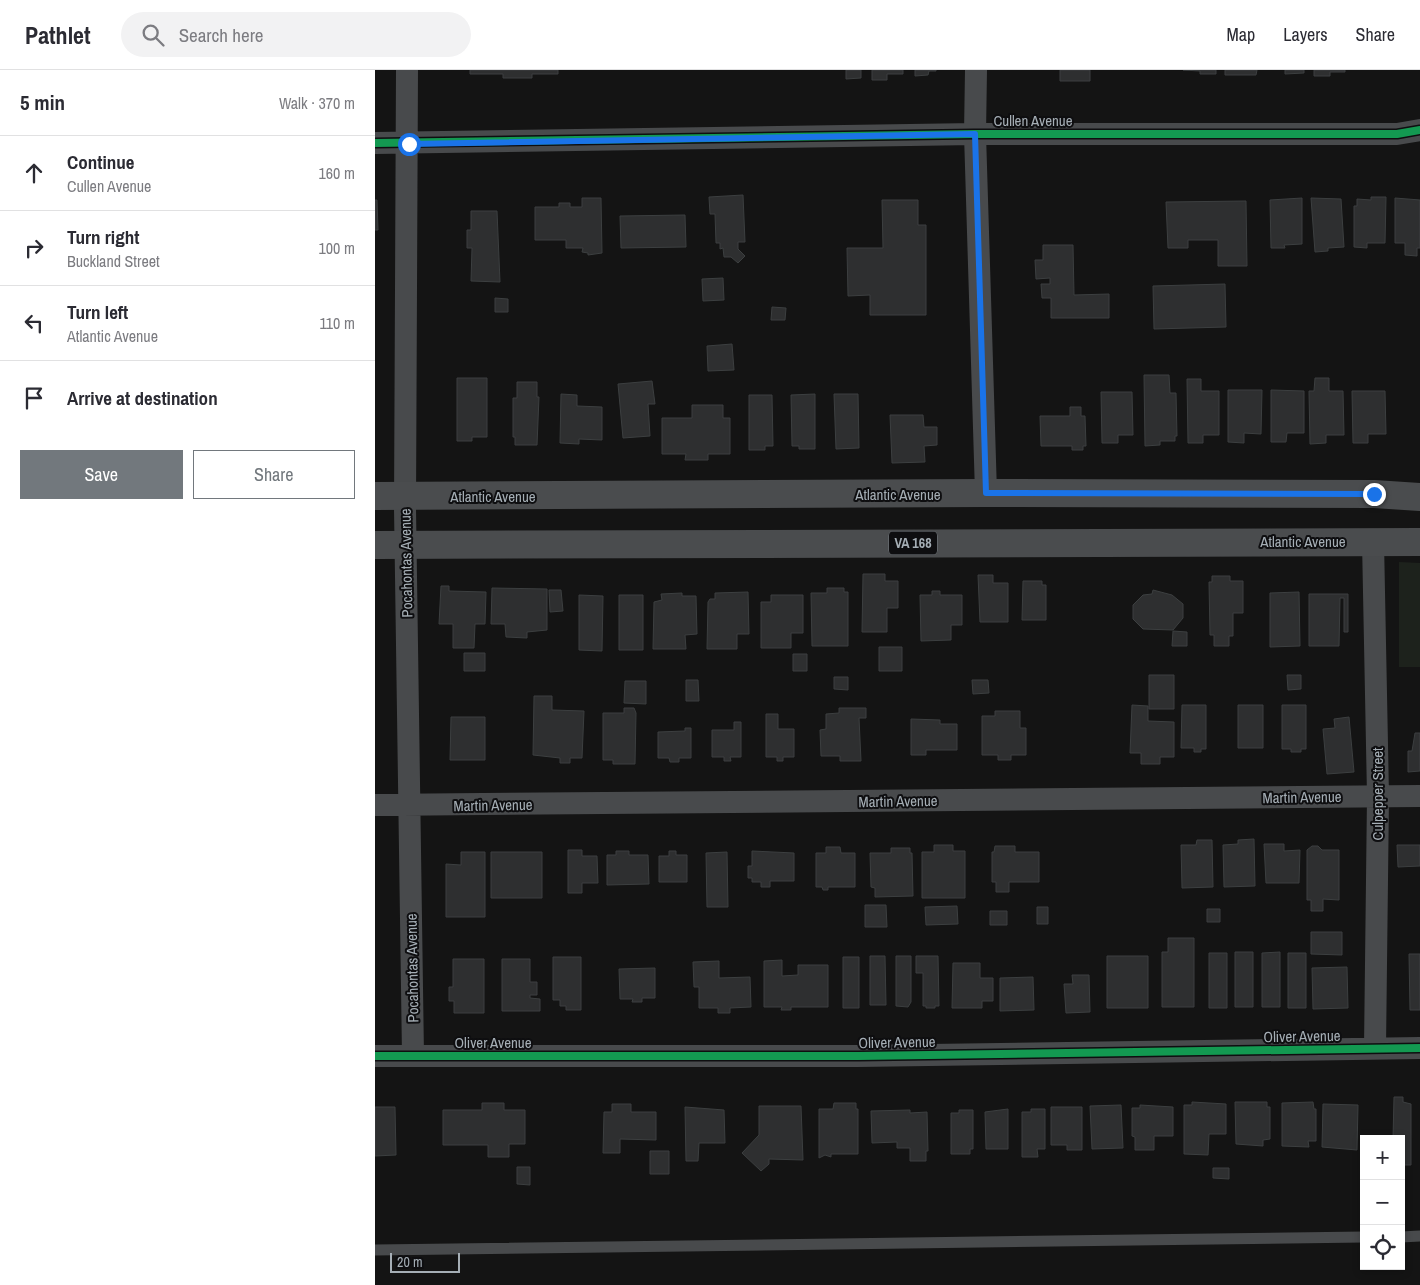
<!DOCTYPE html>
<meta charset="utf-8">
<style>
body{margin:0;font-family:"Archivo Narrow",sans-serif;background:#f2f2f3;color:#2b2b33}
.controls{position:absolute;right:15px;bottom:15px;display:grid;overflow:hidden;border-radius:0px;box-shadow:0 2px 8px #0003}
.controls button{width:45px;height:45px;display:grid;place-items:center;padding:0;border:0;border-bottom:1px solid #e1e1e2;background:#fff;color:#2b2b33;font:25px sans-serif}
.scale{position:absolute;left:15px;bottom:12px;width:70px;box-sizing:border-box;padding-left:5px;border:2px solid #a5aeb5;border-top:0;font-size:14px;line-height:18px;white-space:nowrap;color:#a5aeb5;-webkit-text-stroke:4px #0e0e10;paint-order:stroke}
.stop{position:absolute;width:15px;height:15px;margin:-11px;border:4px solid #1a73e8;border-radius:50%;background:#fff}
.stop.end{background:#1a73e8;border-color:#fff;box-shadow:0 1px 5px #0008}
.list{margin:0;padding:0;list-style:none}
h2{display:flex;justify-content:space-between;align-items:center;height:65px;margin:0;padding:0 20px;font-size:21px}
h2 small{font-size:16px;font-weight:400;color:#7c7c81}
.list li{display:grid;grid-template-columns:32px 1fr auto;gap:15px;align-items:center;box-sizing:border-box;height:75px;padding:0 20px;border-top:1px solid #e1e1e2}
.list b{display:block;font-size:19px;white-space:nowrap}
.list p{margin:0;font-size:16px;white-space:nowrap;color:#7c7c81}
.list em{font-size:16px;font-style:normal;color:#7c7c81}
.actions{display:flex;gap:10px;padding:15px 20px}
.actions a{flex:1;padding:11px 0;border:1px solid #72787d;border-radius:0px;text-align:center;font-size:18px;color:#72787d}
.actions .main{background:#72787d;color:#fff}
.icon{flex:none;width:28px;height:28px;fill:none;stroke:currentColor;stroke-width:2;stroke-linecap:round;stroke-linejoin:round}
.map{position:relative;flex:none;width:1045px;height:1215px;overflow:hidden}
header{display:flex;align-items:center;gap:30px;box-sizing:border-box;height:70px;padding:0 25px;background:#fff;border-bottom:1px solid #e1e1e2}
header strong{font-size:24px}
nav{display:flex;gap:28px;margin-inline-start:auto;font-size:18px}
.search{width:350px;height:45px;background:#f2f2f3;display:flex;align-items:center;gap:12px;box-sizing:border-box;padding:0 18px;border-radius:28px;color:#7c7c81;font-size:19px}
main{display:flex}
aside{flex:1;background:#fff}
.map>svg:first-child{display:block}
</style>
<header>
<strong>Pathlet</strong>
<div class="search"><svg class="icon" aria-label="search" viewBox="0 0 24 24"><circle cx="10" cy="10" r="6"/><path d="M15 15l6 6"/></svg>Search here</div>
<nav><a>Map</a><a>Layers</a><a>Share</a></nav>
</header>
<main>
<aside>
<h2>5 min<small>Walk · 370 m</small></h2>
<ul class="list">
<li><svg class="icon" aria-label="ahead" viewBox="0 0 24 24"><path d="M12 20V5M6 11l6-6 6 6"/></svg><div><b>Continue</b><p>Cullen Avenue</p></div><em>160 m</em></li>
<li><svg class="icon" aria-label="right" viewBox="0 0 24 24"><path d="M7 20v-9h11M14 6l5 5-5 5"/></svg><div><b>Turn right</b><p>Buckland Street</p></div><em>100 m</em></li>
<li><svg class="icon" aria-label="left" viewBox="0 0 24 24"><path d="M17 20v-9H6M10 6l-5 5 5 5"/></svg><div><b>Turn left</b><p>Atlantic Avenue</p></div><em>110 m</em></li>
<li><svg class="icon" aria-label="arrive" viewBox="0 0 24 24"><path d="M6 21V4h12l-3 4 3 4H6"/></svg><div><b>Arrive at destination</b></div></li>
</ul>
<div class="actions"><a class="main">Save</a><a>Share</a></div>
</aside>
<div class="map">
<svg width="1045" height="1215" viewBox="0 0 1045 1215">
<rect width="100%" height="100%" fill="#141414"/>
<path fill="#1d221c" d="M1024,492L1045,493V597H1024Z"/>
<path fill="#2e2f30" stroke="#3c3f40" d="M95,0H183V4H157V8H128V4H95Z
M471,0H486V8L471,9Z
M497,0H528V4H512V10H497Z
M540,0H561V1H554L553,5L540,6Z
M685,0H715V11H685Z
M808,0H841V4H825V1Z
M850,0H882L881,5H850Z
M910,0H929V3L910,4Z
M939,0H970V2H955V6H939Z
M368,125L370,172H363V179L370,186L363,193L356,187H349L348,178L345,179V173H341L340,144H335L334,127Z
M996,127H1011L1010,173H992V178L979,177V136H982V129L996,130Z
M207,128H226L227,183L213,185V183L207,182L208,178H191V170H160V137H184V133H195V137H207Z
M927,128V174L909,175L910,178H896L895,130Z
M936,128L966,129L969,177L953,178V181L940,182Z
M1020,128L1045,130V178H1042V186L1030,185V173H1020Z
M0,130H2L3,160H0Z
M507,130H543V155H551V245H495V225L473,226L472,178H508Z
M871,131L872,196H843V170H813V178H793L791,132Z
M96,141H122L125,212L96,211L97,178H92V160H96Z
M310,145L311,177L246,178L245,146Z
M668,175H698L699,225L734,224V248H676V228H667L666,214H675V208L661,209L660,190H668Z
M348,208L349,230L328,231L327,209Z
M850,214L851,257L779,259L778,216Z
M120,228L133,229V242H120Z
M397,237L411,238L410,250H396Z
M357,274L359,300L333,301L332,276Z
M769,305H794L795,323H801L802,366H800V371H785V375L770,376Z
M82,308H112V367H97V371H82Z
M940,308H954V321H968L969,365H951V373L935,374L934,321H939Z
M812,309H826V321H844V365H828V373H813Z
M277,311L280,334H273L275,366L248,368L243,314Z
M142,312H162V327H164L162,375H140V367H138V328H142Z
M853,320H887L886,364L869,363V373L853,372Z
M896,320L929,321V363H912L911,372H896Z
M977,321H1010L1011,364H993V373H978Z
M726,322H757L758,365H743V373H727Z
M186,324L202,325V336L227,337V370L204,369V374L185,373Z
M440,324V379H424V376H417L416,325Z
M459,324H483L484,378L461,379Z
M374,325H397L398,376H390V380H374Z
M317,335H348V348H355V384H333V390H310L311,384H287V348H317Z
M695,337H706V346H710L711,376H708V380H697V376H666L665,346H695Z
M515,345H548L549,357H562V375L549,376L550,392L517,393Z
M488,504H510V511H523V538H512V562H487Z
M603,505H618V513H633V552H605Z
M837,506H855V511H868V543H858V566H854V576H839V565H835L834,512H837Z
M648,511H667V515H671V550H647Z
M66,516H74V521L111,522L110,554H100L99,578H78V554H64Z
M117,518L172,519V560L152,562V568L131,567L130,554H116Z
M452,518H469V522H473V576H437L436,523H452Z
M174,520H186L188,541L175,542Z
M778,520L797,525L808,534V548L798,560L768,559L758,549V535L768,525L777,524Z
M557,521H565V525H587V555H576V570L546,571L545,525H557Z
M373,522L374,564H362V579H332L333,532L335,529H340V523Z
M924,522L925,576L895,577V523Z
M307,523V526H321L322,564L310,565L311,579H278L279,532L287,530L286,524Z
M934,524H973V562H969V528H965L964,576H934Z
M204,525L228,526L227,581L204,580Z
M244,525H268V580H244Z
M396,525H428V563H416V578H386V532H396Z
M798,561L812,562V576H797Z
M504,577H527V601H504Z
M89,583H110V601H89Z
M418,584H432V601H418Z
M774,605H799V639H774Z
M912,605H926V619L913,620Z
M459,607H473V620L459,619Z
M311,610H323L324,631H311Z
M597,610H613L614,623L598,624Z
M250,611H271V634L249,633Z
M159,626H177V640L209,641L207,688H195V693H185V688L158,685Z
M757,635L773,636V651L799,652V687H785V694H766V683H755Z
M807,635H831V679H826V682H819V678H806Z
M863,635H888V678H863Z
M907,635H931V679H926V682H916V679H907Z
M249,638H259L261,643L260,694H238V690H228V643H249Z
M464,638H491V648H484L486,691H465V686H446L445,660L451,659V644L464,643Z
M620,641H645V658H651V685H636V690H623V685H607V646H620Z
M391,644H403V659H419V687H408V691H402V687H391Z
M76,647H110V690H75Z
M974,647L979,702L952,704L948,659L960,658L959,649Z
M536,649L565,650V654H582V680H551V685H536Z
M359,652H366V687H355L356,691H349V687H337V660H359Z
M310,658H316V688H304V692H295L294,688H283V662L310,661Z
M1040,663H1045V701L1033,702V681H1037Z
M879,769L880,816L849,817L848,775L863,774V770Z
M822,770H837L838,817L807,818L806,775H821Z
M889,774H909V781L925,780L924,813H891Z
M559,775H578V781H590V828H547V782H559Z
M1022,775H1045V796L1023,797Z
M620,776H640V782H664V812H634V822H621V812H617V782H619Z
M937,776H943L947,780H964V830L948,829V841H936V830H932V780Z
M451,777H465L466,783H480V817H453V820H448L447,817H441V783H451Z
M516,778H535V783H537L538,826L500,827V818L496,817L495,783H516Z
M193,780H207V786H222L223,813H207V823H193Z
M241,781H254V785H273L274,814L232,815V785H241Z
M294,781H301V785H312V812H284V786H294Z
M377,781L419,783V811H395V817H386V812H377V808H373V796H377Z
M86,782H110V847H71V794L86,795Z
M116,782H167V828H116Z
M352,782L353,837H332L331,783Z
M490,835H511L512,857H490Z
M582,836L583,854L551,855L550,837Z
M662,837H673V854H662Z
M832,839H845V852H832Z
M615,841H632V855H615Z
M936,862H967V885L936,884Z
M793,868H819V937H787V882H793Z
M860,882H878V937H860Z
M905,882V937H887V883Z
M834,883H852V938H834Z
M913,883H931V938H913Z
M1034,884H1045V940H1035Z
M495,886H510L511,935H495Z
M521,886H536V932L533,937L521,936Z
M541,886H563L564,936H560V938H551V936H548V903H541Z
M732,886H773V938H732Z
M178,887H206V940H191V936H185V930H178Z
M468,887H484V938H468Z
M78,889H109V943H79V931H74V917H78Z
M127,889H155V912H162V925H155V928L165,929V941H127Z
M407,890V906L423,905V895H453V937H416V940H406L407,937H389V891Z
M344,891V908L375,907L376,937L355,938V943H343V938H324V917H319L318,892Z
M578,893H605V908H618V931H607V938H577Z
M972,897L973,938L938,939L937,898Z
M280,898V928H267V932H257L258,929H245L244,899Z
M697,905H714L715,942L691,943L689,914H698Z
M658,907L659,940L625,941V908Z
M1019,1027H1028V1032L1036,1034V1095H1026V1069H1018Z
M817,1032L851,1034V1064H834L833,1085L809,1084V1035H817Z
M860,1032H892V1037H895V1069L888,1070V1076L861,1074Z
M938,1032L939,1039H941V1071H933L934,1077L907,1076V1033Z
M107,1033H129V1040H150V1074H134V1087H113V1075H68V1040H107Z
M459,1033H481V1039H483V1084H456V1087L450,1085L444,1088V1039H458Z
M237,1034H256V1042H281V1070L245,1069V1083H228L229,1042H237Z
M948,1034L983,1035L982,1080L947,1077Z
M746,1035L748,1078L717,1079L715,1036Z
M765,1035L798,1037V1066H779V1080H760V1067L757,1066V1038H765Z
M384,1036H426L428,1090L394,1089V1094L386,1101L367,1083L384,1065Z
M0,1037H20L21,1085L0,1086Z
M310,1037L349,1040L350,1073H324L323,1091H311Z
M676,1037H707V1080H692V1075H676Z
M633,1039V1079H611L610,1042Z
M656,1039H670V1079H662L663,1087H647V1042H656Z
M535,1040V1043L552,1042L553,1081H551V1091H535V1078H522V1072L497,1073L496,1041Z
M584,1040H598V1079H595V1084H576V1043H584Z
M275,1081H294V1104H275Z
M142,1097H155V1115L142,1114Z
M838,1098H854V1109L838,1108Z"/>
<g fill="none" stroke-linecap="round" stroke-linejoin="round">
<path stroke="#484a4c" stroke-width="11" d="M1026,1167L1045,1166
M0,1180L989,1167"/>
<path stroke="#484a4c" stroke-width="22" d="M32,0L30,438L38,986
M601,0L600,64L611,423
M0,73L600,64H1022L1045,60
M998,471L1003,726L1000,978
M0,735L1045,726
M0,986H483L1045,978"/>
<path stroke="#4a4c4e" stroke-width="28" d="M0,426L611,423L999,424L1045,427
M0,475L1045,472"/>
<defs>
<path id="cycleway" d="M0,73L600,64H1022L1045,60
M0,986H483L1045,978"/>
</defs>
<use href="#cycleway" stroke="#0e0e10" stroke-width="11"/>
<use href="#cycleway" stroke="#139951" stroke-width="8"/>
</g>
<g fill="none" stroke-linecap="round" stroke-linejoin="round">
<path stroke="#1a73e8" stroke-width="6" d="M34,74L600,64L611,423L999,424"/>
</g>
<g text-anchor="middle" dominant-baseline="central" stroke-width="4" stroke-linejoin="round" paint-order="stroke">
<rect fill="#0e0e10" stroke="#787e84" stroke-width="1" x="514" y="461.5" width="48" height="23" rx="4"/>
<g font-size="14" font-weight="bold" fill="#a5aeb5">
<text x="538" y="473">VA 168</text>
</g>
<g font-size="15" fill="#a5aeb5" stroke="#0e0e10">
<text x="658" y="50">Cullen Avenue</text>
<text x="523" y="424">Atlantic Avenue</text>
<text x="118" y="426">Atlantic Avenue</text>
<text x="928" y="471">Atlantic Avenue</text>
<text transform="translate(31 493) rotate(-91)">Pocahontas Avenue</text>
<text transform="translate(1002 724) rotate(-90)">Culpepper Street</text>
<text transform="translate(927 727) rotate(-1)">Martin Avenue</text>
<text transform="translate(523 731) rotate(-1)">Martin Avenue</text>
<text transform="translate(118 735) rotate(-1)">Martin Avenue</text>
<text transform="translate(37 898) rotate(-91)">Pocahontas Avenue</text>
<text transform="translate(927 966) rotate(-1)">Oliver Avenue</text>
<text x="118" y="972">Oliver Avenue</text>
<text transform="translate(522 972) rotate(-1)">Oliver Avenue</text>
</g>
</g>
</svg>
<div class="controls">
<button>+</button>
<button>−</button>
<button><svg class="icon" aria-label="locate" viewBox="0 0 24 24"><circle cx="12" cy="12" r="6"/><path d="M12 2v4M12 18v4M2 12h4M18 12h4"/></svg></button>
</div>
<div class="scale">20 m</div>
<div class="stop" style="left:34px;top:74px"></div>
<div class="stop end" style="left:999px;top:424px"></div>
</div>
</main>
